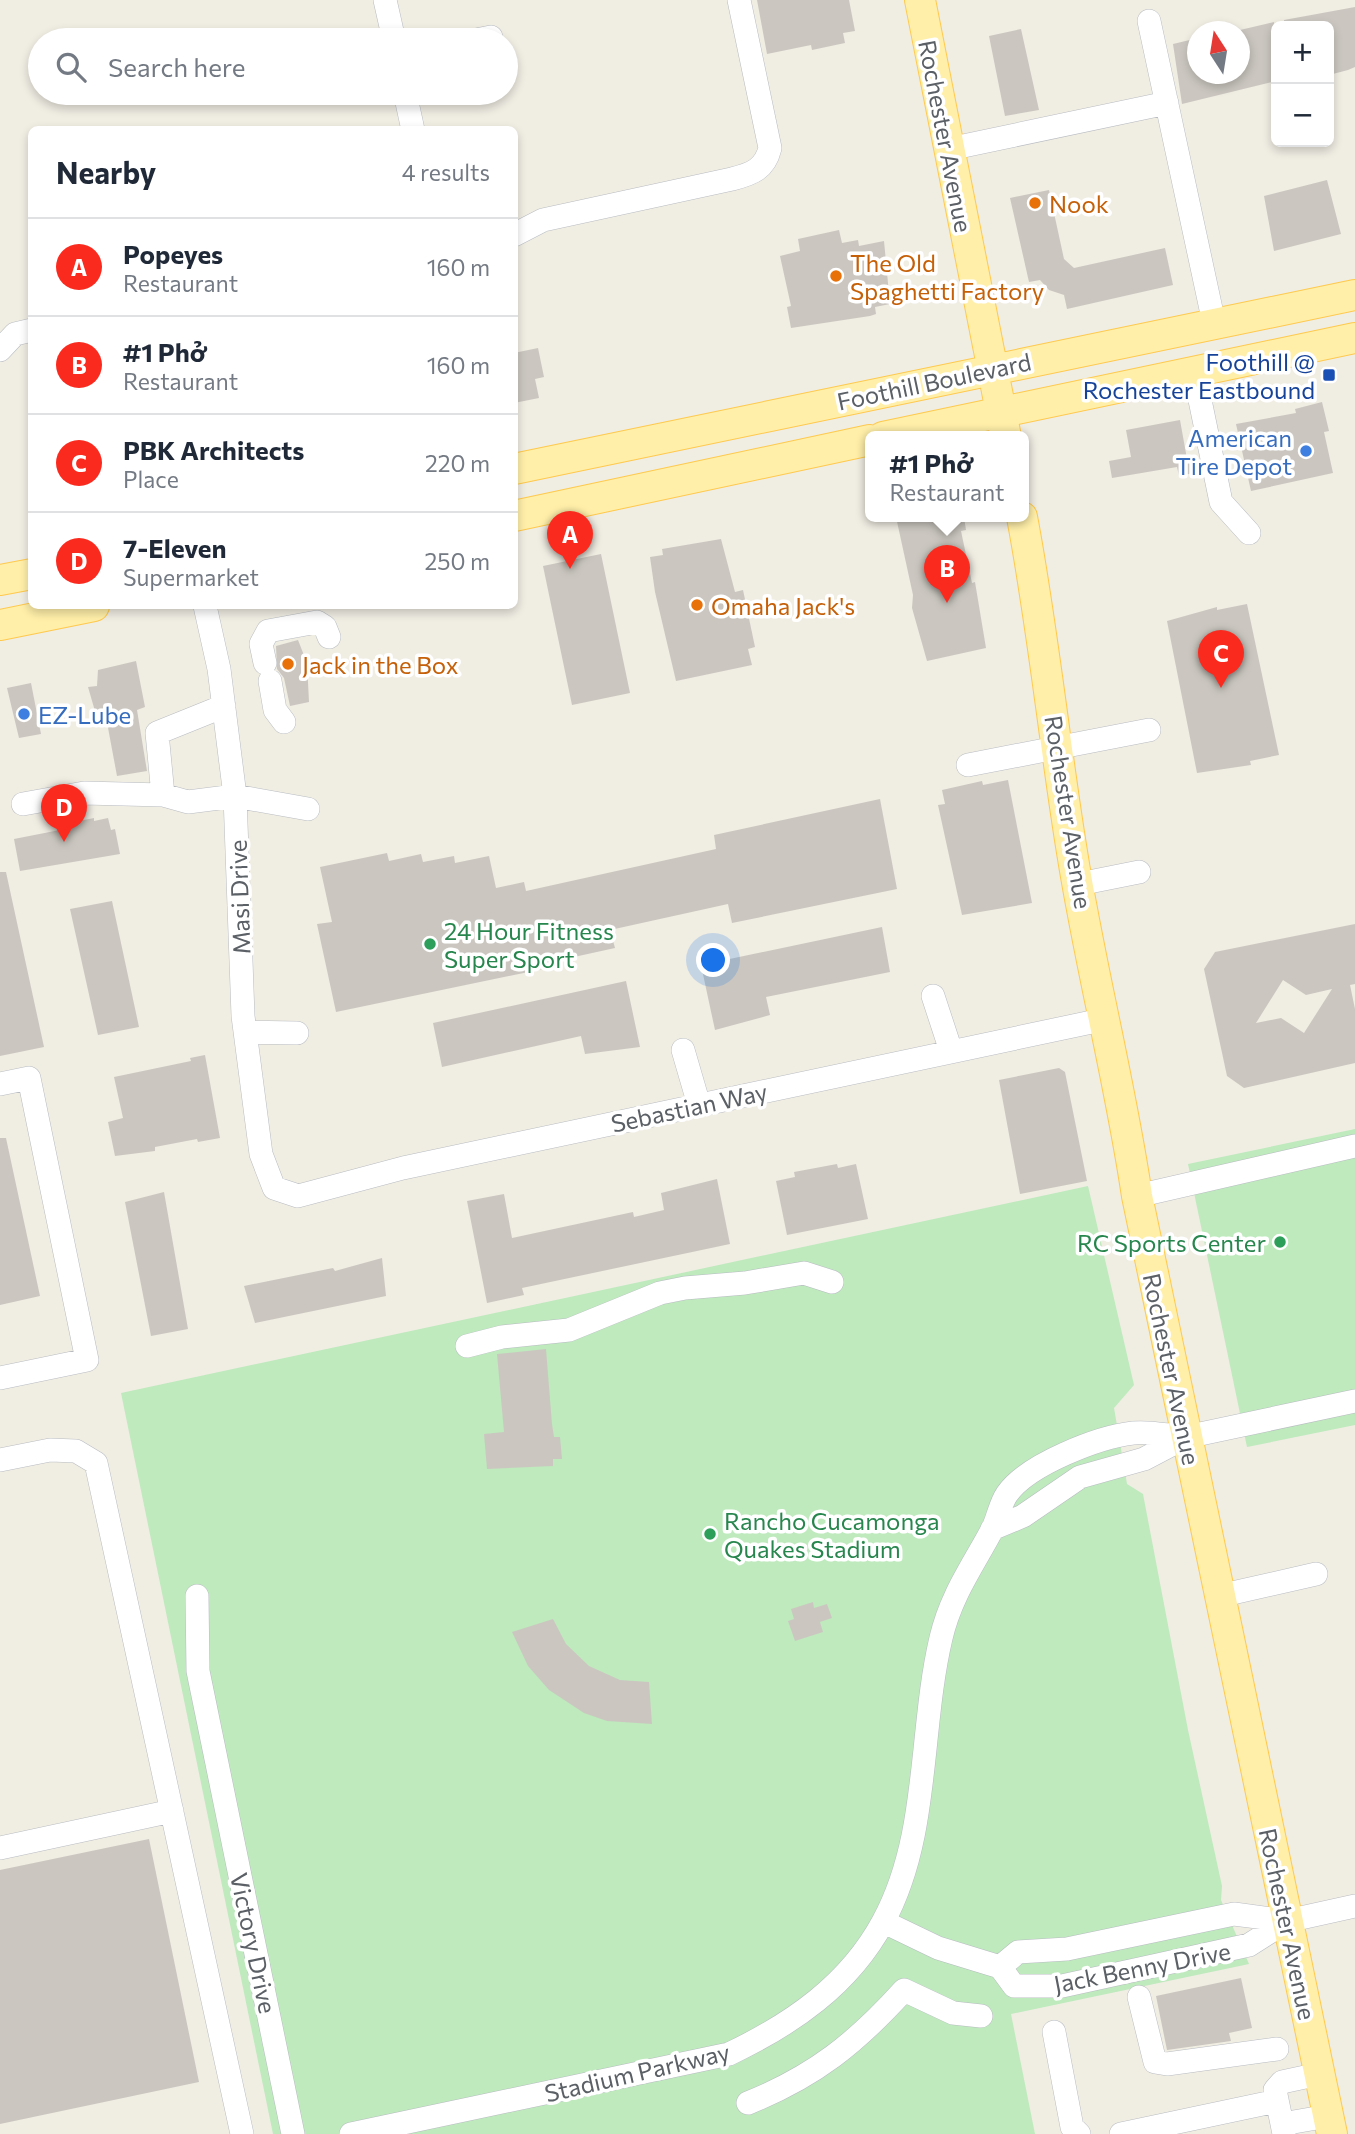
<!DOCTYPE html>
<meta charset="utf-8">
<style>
body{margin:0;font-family:Commissioner,sans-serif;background:#f6f6f7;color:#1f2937}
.controls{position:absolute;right:21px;top:21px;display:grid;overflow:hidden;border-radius:10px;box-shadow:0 4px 10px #0003}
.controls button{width:63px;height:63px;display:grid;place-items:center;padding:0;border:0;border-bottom:2px solid #e0e1e3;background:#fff;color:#1f2937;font:35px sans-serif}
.compass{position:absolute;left:1187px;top:21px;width:63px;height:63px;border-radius:50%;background:#fff;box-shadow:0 4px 10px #0003;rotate:348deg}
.you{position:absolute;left:714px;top:961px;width:24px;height:24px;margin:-18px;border:5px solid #fff;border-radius:50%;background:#1a73e8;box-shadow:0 0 0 10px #1a73e833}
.badge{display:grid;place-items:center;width:46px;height:46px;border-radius:50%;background:#fb2a1e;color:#fff;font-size:23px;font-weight:700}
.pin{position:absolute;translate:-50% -58px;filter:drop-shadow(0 2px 4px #0008)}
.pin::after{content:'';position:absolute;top:37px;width:24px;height:21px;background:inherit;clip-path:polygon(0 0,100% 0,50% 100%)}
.popup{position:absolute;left:865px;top:431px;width:164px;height:91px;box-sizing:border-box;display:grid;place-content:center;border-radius:10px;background:#fff;filter:drop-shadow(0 2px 5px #0005);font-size:23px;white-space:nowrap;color:#747a83}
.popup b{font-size:26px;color:#1f2937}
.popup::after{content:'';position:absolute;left:50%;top:100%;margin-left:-14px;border:14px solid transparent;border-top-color:#fff}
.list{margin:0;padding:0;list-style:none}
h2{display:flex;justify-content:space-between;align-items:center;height:91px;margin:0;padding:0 28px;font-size:30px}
h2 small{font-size:23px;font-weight:400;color:#747a83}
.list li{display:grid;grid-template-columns:46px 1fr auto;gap:21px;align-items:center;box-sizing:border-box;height:98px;padding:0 28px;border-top:2px solid #e0e1e3}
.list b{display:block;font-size:26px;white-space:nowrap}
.list p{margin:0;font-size:23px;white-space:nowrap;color:#747a83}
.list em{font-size:23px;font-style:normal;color:#747a83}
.icon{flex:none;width:38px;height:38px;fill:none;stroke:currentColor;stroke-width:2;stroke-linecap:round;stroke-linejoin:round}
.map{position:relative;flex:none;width:1355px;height:2134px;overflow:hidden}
.search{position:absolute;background:#fff;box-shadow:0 4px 10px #0003;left:28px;top:28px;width:490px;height:77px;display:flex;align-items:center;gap:18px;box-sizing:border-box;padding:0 24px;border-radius:38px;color:#747a83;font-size:26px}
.panel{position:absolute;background:#fff;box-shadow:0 4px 10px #0003;left:28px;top:126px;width:490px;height:483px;border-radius:10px}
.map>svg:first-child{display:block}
</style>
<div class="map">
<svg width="1355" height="2134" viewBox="0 0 1355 2134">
<rect width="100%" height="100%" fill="#f0ede3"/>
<path fill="#beeabd" d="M1355,1129V1425L1247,1447L1188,1164Z
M1088,1186L1134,1385L1114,1408L1127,1484L1143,1494L1188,1730L1222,1886L1221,1900L1249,1964L1011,2014L1035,2134H273L121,1393Z"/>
<path fill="#cbc7c0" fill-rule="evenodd" d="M757,0H849L855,31L843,33L845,43L812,50L811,45L767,54Z
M1355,7V67L1348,70L1329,75V26H1284V20Z
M1274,22L1276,81L1182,104L1173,44L1198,38V74H1240V30Z
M1021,29L1039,110L1005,116L989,36Z
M1327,180L1341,234L1274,251L1264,196Z
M1049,190L1064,259L1074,268L1165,248L1173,285L1067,309L1064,295L1049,290L1040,280L1029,282L1010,198Z
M839,230L842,243L858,240L859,246L884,241L890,304L875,307L876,314L870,316L791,328L787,307L791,306L780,256L800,251L798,239Z
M538,348L544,377L535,379L539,398L514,403V353Z
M1322,402L1329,431L1324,432L1333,473L1251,491L1236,424L1296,413L1295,409Z
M1180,420L1187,459H1191L1194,473L1179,476L1177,467L1112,478L1109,461L1131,457L1126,430Z
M896,517H964L966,530L961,531L972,583L975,582L986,648L927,661L912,608L913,595Z
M721,539L735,592L743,590L755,647L748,649L752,665L676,681L655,592L650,557L663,555L662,549Z
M601,554L630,693L572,705L543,566Z
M1247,604L1279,755L1250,761L1251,765L1197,773L1167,621L1217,607V610Z
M298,640L307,663L309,702L290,706L284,678L277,669L276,646Z
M136,661L145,707L137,710L147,771L117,776L106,717L97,718L88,687L97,686L98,670Z
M31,683L41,734L19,738L7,688Z
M1008,780L1032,903L962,915L938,805L945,804L942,790L982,781L983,785Z
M880,799L897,889L732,923L728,904L610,930L615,948L542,964L543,969L336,1012L317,924L332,922L320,867L387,853L389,861L421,854L423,862L454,856L455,863L489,856L496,888L524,882L526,891L716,849L714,835Z
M94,818V821L108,818L111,830L115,829L120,854L20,871L14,839L70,828L69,823Z
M0,872H6L44,1047L0,1056Z
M112,901L139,1027L98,1035L70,909Z
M1355,924V984L1350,985L1355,1009V1063L1244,1088L1227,1076L1204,969L1215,952ZM1283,980L1306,995L1332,989L1304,1033L1281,1018L1256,1023Z
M882,927L890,972L766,997L770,1015L715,1030L701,965Z
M626,981L640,1047L585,1054L581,1036L442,1067L433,1023Z
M205,1055L220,1138L198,1142L197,1139L155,1147V1151L115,1156L108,1122L123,1118L114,1077L191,1061L190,1058Z
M1059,1068L1065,1072L1087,1181L1020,1194L999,1080Z
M0,1138H6L40,1296L0,1305Z
M837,1164L838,1168L856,1164L868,1219L787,1235L776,1181L795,1177L794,1172Z
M717,1179L730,1244L522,1288L524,1295L487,1303L467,1201L504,1194L512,1238L633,1212L634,1217L664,1210L661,1193Z
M164,1192L188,1329L151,1336L125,1202Z
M382,1258L386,1296L255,1323L244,1286L333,1268L335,1271Z
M546,1349L552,1424L554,1437H560L562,1459H553V1466L487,1469L484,1434L504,1432L497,1354Z
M813,1602L814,1608L827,1604L832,1618L820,1622L823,1632L795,1641L788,1621L794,1619L791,1609Z
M553,1619L566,1644L589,1666L620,1680L649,1682L652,1724L607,1721L584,1713L549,1690L528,1666L512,1632Z
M149,1839L199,2082L0,2124V1870Z
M1241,1978L1252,2028L1229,2033L1231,2041L1167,2050L1156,1996Z"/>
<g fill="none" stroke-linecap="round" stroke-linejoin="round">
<defs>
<path id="minor" d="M385,0L394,40
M1149,21L1214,323
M476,40L491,37
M405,93L413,130
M949,149L1167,103
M514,235L543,220L732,179C752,174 765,169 770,148L739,0
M0,350L15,334L32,330
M1194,371L1221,502L1249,533
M205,606L219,669L235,796L243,1016L261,1154L274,1188L298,1196L403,1168L1106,1019
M265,663L261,644L268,631L317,622L325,627L329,637
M270,681L275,710L284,722
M968,765L1149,730
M163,795L157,733L224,706
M23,804L84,793L163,795L188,802L235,796L308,809
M1079,884L1139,872
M933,996L951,1051
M246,1032L297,1033
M683,1050L699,1105
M0,1084L29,1078L87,1360L0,1378
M1137,1196L1355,1146
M467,1346L502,1337L569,1330L660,1293L685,1288L745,1283L804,1273L832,1282
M0,1460L50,1450L76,1451L96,1463L242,2134
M992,1529L1023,1516L1080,1477L1144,1459L1186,1437L1355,1401
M197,1596L198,1671L293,2134
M1219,1596L1316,1574
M0,1848L172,1811
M884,1922L938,1948L1000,1967L1014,1986H1062L1249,1945L1287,1921
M1000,1967L1018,1952L1067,1949L1234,1914L1287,1921L1355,1906
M1139,1997L1155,2062L1167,2064L1277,2049
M1054,2032L1072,2127L1079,2134
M748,2103C815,2076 856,2043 904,1990L953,2013L981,2016
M1282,2124L1275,2090L1282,2082L1319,2074
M351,2134L729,2054C792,2024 849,1985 883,1922C930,1836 919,1731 941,1638C951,1595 973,1566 993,1528C998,1518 1000,1504 1007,1494C1028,1464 1099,1437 1133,1433C1150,1431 1170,1436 1186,1437
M1121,2134L1277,2101
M1284,2134L1282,2124L1328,2116"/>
<path id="major" d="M920,0L1006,437
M883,437L1355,338
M514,469L1355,295
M514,516L870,440
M1022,517C1043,628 1054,741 1072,852C1090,967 1120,1080 1137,1196L1332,2134
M0,580L32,574
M0,625L94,606"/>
</defs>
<use href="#minor" stroke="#b8bcc1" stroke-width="24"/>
<use href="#major" stroke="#ffc94d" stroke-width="32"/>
<use href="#minor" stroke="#fff" stroke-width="23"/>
<use href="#major" stroke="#ffefa9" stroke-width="30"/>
</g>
<g fill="#e8710a" stroke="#fff" stroke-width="2.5">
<circle cx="1035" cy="203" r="7"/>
<circle cx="836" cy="276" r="7"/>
<circle cx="697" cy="605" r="7"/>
<circle cx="288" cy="664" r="7"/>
</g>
<rect fill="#1a4fb4" stroke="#fff" stroke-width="2.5" x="1322" y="368" width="14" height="14" rx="3.5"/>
<g fill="#3f7fe0" stroke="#fff" stroke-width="2.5">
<circle cx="1306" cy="451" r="7"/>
<circle cx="24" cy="714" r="7"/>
</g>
<g fill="#2e9e5b" stroke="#fff" stroke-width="2.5">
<circle cx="430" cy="944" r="7"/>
<circle cx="1280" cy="1242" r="7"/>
<circle cx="710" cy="1534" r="7"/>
</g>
<g text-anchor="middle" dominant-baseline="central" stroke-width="7" stroke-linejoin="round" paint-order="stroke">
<g font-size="24" fill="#5b6066" stroke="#fff">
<text transform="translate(946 136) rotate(79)">Rochester Avenue</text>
<text transform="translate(934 381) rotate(-12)">Foothill Boulevard</text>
<text transform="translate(1069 812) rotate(81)">Rochester Avenue</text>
<text transform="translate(239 897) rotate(-92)">Masi Drive</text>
<text transform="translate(689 1107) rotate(-12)">Sebastian Way</text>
<text transform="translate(1172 1369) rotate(78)">Rochester Avenue</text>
<text transform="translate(1288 1924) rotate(78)">Rochester Avenue</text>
<text transform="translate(254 1943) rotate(78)">Victory Drive</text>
<text transform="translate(1142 1967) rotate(-11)">Jack Benny Drive</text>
<text transform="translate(637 2072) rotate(-13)">Stadium Parkway</text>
</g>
<g font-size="24" fill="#c56008" stroke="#fff" text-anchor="start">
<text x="1049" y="203">Nook</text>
<text x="850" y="262">The Old<tspan x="850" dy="28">Spaghetti Factory</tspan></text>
<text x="711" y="605">Omaha Jack's</text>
<text x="302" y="664">Jack in the Box</text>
</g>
<g font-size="24" fill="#164399" stroke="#fff" text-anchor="end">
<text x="1315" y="361">Foothill @<tspan x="1315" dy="28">Rochester Eastbound</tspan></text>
</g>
<g font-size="24" fill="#366cbe" stroke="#fff" text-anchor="end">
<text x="1292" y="437">American<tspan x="1292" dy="28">Tire Depot</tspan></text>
<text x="38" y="714" text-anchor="start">EZ-Lube</text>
</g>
<g font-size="24" fill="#27864d" stroke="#fff" text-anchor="start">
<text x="444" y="930">24 Hour Fitness<tspan x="444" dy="28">Super Sport</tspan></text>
<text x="1266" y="1242" text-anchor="end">RC Sports Center</text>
<text x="724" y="1520">Rancho Cucamonga<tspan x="724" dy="28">Quakes Stadium</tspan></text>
</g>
</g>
</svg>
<div class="controls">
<button>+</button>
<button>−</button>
</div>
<svg class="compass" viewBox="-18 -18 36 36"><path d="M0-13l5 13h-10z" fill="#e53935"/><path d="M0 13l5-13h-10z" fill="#747a83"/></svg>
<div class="you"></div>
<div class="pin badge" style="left:570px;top:569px">A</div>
<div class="pin badge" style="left:947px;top:603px">B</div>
<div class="popup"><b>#1 Phở</b>Restaurant</div>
<div class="pin badge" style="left:1221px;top:688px">C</div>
<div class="pin badge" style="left:64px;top:842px">D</div>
<div class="search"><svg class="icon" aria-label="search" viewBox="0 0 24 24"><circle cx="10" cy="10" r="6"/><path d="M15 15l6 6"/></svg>Search here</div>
<section class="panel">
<h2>Nearby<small>4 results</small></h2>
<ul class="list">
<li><span class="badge">A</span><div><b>Popeyes</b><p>Restaurant</p></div><em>160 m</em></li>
<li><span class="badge">B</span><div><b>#1 Phở</b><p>Restaurant</p></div><em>160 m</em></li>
<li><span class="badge">C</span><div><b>PBK Architects</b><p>Place</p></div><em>220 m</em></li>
<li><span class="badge">D</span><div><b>7-Eleven</b><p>Supermarket</p></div><em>250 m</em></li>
</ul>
</section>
</div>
